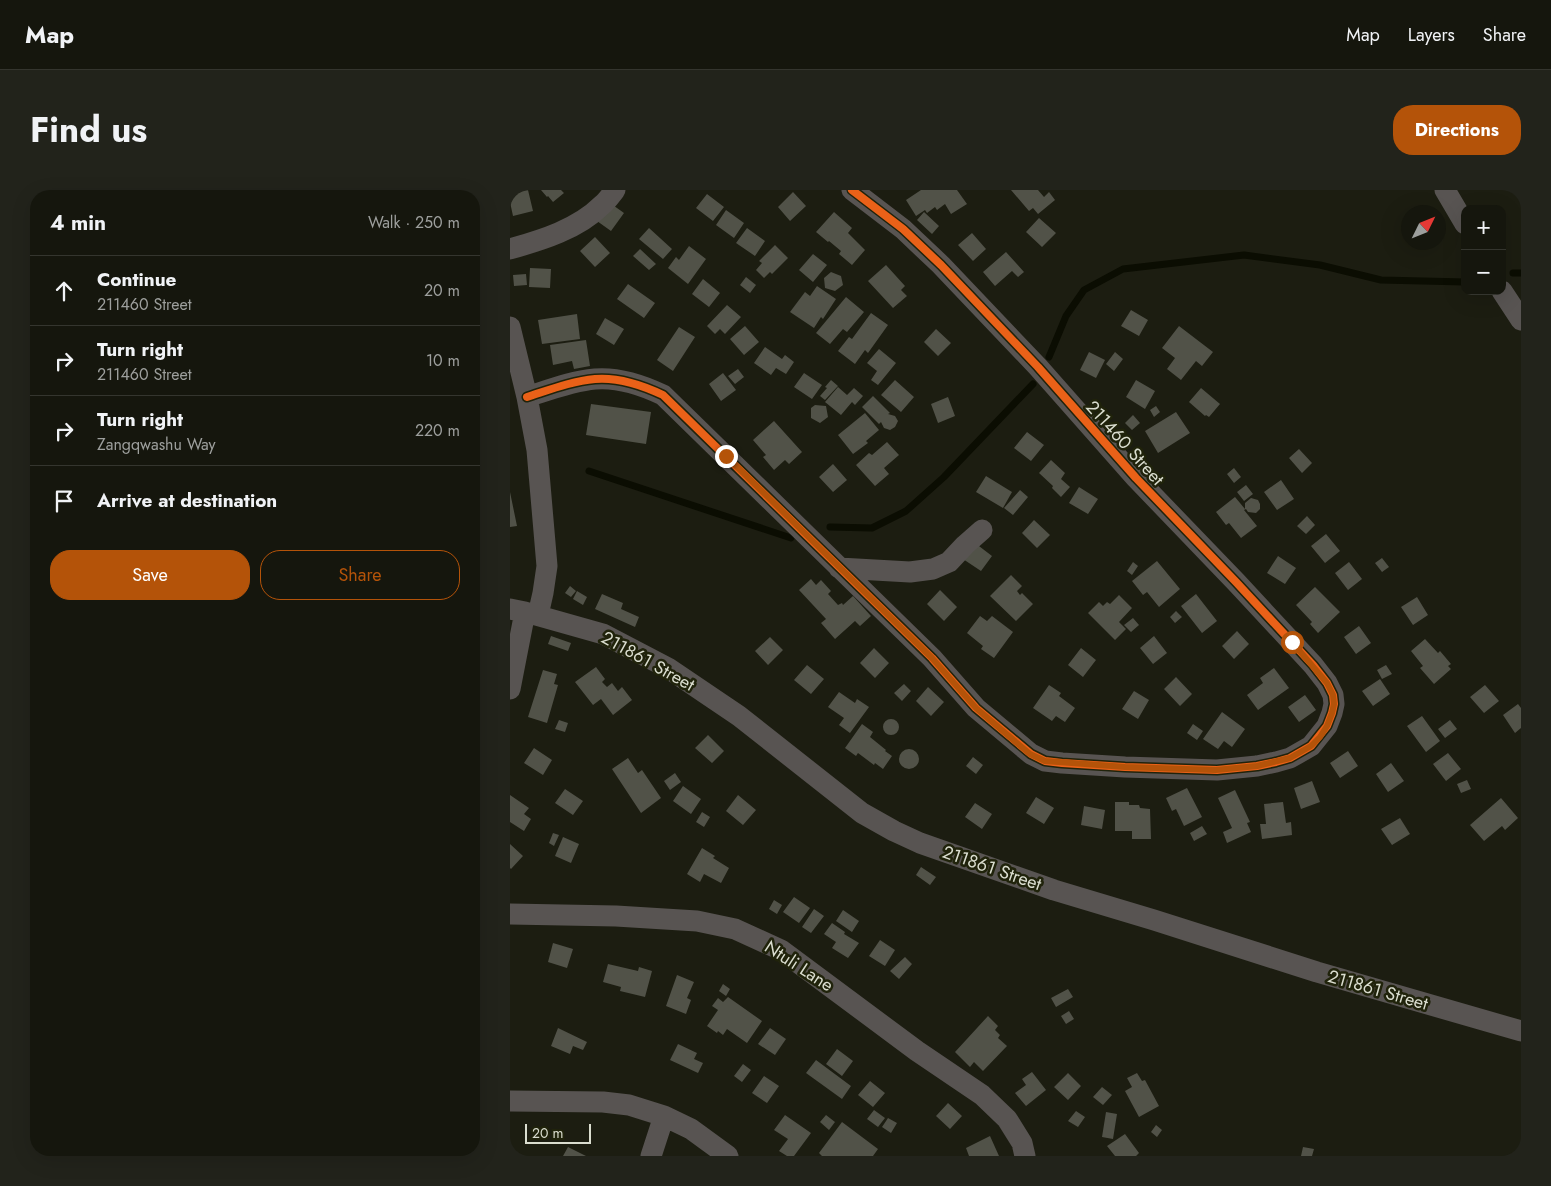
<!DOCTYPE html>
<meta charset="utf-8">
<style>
body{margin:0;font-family:Jost,sans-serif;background:#22231b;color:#f1f3f6}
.controls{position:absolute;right:15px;top:15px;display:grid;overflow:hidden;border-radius:10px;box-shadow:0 5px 20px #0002}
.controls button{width:45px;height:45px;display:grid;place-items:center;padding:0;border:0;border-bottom:1px solid #34352e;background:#15160d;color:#f1f3f6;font:25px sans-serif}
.compass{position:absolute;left:891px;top:15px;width:45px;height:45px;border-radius:50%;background:#15160d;box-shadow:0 5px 20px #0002;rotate:47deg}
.scale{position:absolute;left:15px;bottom:12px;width:66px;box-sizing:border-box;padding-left:5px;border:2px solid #daddcf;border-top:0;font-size:14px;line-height:18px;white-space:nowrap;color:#daddcf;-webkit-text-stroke:4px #20230b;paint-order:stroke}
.stop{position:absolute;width:15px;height:15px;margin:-11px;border:4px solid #b45309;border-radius:50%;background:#fff}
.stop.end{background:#b45309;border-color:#fff;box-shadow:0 1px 5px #0008}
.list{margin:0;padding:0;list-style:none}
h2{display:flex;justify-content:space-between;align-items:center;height:65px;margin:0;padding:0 20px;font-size:21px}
h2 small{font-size:16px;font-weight:400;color:#9d9f9d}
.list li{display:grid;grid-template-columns:32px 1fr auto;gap:15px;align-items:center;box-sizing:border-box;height:70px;padding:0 20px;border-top:1px solid #34352e}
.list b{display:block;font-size:19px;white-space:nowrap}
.list p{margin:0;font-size:16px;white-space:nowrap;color:#9d9f9d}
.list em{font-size:16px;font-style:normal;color:#9d9f9d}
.actions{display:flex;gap:10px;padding:15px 20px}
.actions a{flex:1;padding:11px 0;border:1px solid #b45309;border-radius:20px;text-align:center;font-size:18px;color:#b45309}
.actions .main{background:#b45309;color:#fff}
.icon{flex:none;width:28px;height:28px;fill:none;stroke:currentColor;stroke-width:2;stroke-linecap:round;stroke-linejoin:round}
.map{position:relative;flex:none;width:1011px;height:966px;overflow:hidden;border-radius:20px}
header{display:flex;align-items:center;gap:30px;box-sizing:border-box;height:70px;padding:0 25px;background:#15160d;border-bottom:1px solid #34352e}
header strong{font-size:24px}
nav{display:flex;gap:28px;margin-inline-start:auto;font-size:18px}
.intro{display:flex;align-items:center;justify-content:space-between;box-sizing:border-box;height:120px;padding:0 30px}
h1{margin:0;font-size:35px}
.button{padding:12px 22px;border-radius:20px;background:#b45309;color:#fff;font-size:18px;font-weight:700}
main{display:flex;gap:30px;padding:0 30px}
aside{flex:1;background:#15160d;border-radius:20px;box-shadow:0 5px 20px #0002}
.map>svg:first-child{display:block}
</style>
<header>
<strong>Map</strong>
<nav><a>Map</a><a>Layers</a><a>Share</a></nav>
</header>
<div class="intro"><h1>Find us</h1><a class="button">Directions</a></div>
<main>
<aside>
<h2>4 min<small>Walk · 250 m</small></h2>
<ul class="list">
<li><svg class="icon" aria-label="ahead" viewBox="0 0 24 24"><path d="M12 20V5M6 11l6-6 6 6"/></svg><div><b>Continue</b><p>211460 Street</p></div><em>20 m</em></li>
<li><svg class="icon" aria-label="right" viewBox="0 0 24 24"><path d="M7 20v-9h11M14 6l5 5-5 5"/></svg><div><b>Turn right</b><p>211460 Street</p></div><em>10 m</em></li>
<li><svg class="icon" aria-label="right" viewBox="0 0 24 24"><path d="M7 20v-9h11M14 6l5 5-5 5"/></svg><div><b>Turn right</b><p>Zangqwashu Way</p></div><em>220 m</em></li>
<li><svg class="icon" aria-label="arrive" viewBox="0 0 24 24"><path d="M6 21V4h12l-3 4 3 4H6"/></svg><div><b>Arrive at destination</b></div></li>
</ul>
<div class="actions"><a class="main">Save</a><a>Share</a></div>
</aside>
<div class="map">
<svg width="1011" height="966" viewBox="0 0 1011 966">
<rect width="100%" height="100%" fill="#1c1d11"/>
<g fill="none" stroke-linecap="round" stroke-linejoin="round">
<path stroke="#0b0d02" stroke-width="7" d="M1003,83H1011
M539,167L556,126L574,100L613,79L734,65L810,75L871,90L955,92
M79,281L281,348
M320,337L362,338L396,321L434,287L523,194"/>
</g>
<path fill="#515248" d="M0,0H18L23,21L3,26L0,12Z
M31,0H51L54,3L43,12L38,6L37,7Z
M411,0H447L457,14L441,24L435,14L427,20L425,17L417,23L415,20L406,26L396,10Z
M501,0H528L534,7L539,2L545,10L528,24L523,18L519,21Z
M283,2L296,16L280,31L268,17Z
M197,4L214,17L203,31L186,18Z
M100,13L114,23L101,41L87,31Z
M216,20L234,33L224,48L206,35Z
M324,22L342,38L338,43L355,60L342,75L329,64L331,61L319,51L318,52L306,42Z
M414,22L429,36L422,44L407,30Z
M529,28L546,43L532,57L516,42Z
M139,38L162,59L153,69L129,49Z
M237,38L255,51L245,66L226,53Z
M462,43L476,59L463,71L448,55Z
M85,47L100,63L85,77L70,61Z
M265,55L278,68L262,84L260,82L254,88L246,80L252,73L249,71Z
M179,56L196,69L178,94L158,78L166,67L169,70Z
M130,59L146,74L139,80L123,66Z
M496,62L514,82L508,87L502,81L485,96L473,82Z
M303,64L317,75L303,92L289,80Z
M376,75L395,96L391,100L397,106L383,118L358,91Z
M20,78L41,79L40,98L19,97Z
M321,82L331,86L333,95L325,101L315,98L314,88Z
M16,84L17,95L4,96L3,85Z
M236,87L246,95L240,103L230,95Z
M193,89L210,103L199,117L182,104Z
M118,94L145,113L134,128L107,109Z
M307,96L326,109L313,129L311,127L304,138L280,122L295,102L300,106Z
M336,107L354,122L337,142L333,139L320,154L306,143Z
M217,115L231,127L215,144L210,139L205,144L197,136Z
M621,120L638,130L629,146L611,136Z
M361,123L378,135L358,163L355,160L345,174L328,161L339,147L342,149Z
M67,124L70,149L32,154L28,130Z
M95,128L114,139L104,155L86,144Z
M235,136L249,152L234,165L220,149Z
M669,136L703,162L692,176L686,171L671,190L657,179L665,168L652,158Z
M169,137L185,147L163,181L147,170Z
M426,139L441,153L428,166L414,152Z
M76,150L80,176L64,179L62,171L43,175L40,155Z
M255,157L272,169L275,165L284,172L276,184L266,178L261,185L244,173Z
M369,159L386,173L368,195L361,190L367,181L357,173Z
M579,162L595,170L586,188L570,180Z
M605,162L613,169L604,181L596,174Z
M228,179L234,187L225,194L218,186Z
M213,183L226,200L211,211L199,194Z
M294,183L312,195L302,209L284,197Z
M321,190L328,196L315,210L310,206L317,198L315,197Z
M385,190L404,207L391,222L371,205Z
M626,190L645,201L635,219L616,207Z
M328,197L337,205L344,198L353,206L345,215L342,212L331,225L315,212Z
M691,198L710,214L699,227L696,225L695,226L679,212Z
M363,206L380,223L378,224L385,226L388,231L385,237L380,240L374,238L371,232L369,234L352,217Z
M438,207L445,226L428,233L421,214Z
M81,214L141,222L136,254L76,245Z
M305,215L316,216L318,227L310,233L301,228V218Z
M646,216L650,222L644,227L640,220Z
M666,222L680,243L648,263L635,241Z
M355,223L369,240L356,251L358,253L343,264L328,245Z
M623,225L630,233L622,240L615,233Z
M264,231L292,262L279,274L275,270L264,280L253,267L256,265L243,250Z
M517,242L534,255L521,271L504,258Z
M377,252L389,265L374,278L379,284L365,296L346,275L359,263L362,265Z
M789,259L802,273L792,283L779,268Z
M541,270L555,283L551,289L560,297L551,307L542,298L543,296L529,283Z
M323,274L337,290L323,302L309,287Z
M724,278L731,287L724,293L717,284Z
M476,286L502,302L493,318L466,302Z
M771,290L784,309L767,320L754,302Z
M736,295L743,304L734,311L727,302Z
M569,297L588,309L578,324L559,313Z
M510,300L518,307L503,325L494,318Z
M0,302L7,336L0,337Z
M725,307L735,319V313L741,308L748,310L750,314V319L746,323L738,322L736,319L734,320L747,336L731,348L719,333L716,335L706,322Z
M797,326L805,335L796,344L787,336Z
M524,330L540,345L527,358L512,343Z
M816,344L830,361L815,373L801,356Z
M465,353L482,366L471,381L453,369Z
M768,366L786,378L775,394L757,383Z
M872,368L879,377L872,382L865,373Z
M647,371L670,399L649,417L637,402L633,405L622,391Z
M623,372L628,376L622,385L617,381Z
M839,372L852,389L838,400L825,383Z
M501,385L512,396L507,401L510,405L512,403L523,414L506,431L480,406Z
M301,389L306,395L311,390L321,401L318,404L328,415L332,413L333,415L343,406L361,426L350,436L345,431L325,449L311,433L316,429L289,400Z
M60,396L66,401L61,407L55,403Z
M805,397L830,422L808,443L800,434L802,432L786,415Z
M430,400L447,417L434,431L417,414Z
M67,401L77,407L73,415L63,409Z
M92,404L113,413L111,419L129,427L125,437L85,419Z
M686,404L707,431L692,443L671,416Z
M609,405L622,418L609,432L616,439L605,450L578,423L589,412L593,416L597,412L600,414Z
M907,407L918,425L903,435L891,417Z
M666,421L672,427L665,433L660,427Z
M470,426L477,431L482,426L503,442L484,468L471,459L473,456L457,443Z
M623,428L629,435L621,442L614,435Z
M849,436L861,453L846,464L834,447Z
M727,441L739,454L724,469L712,456Z
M41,446L61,453L58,461L38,454Z
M644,446L657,463L643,474L630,458Z
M260,447L273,460L258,475L245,461Z
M915,449L928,463L930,461L941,474L938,476L941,479L924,494L910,478L913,476L901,461Z
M364,458L379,473L365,488L350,473Z
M571,458L586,470L573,487L558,475Z
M297,475L314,489L301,504L284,490Z
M876,475L882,484L872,489L867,480Z
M86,477L95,489L92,492L97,497L102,493L108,501L112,497L122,510L103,525L91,509L83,515L65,492Z
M764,478L779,498L748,520L737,505L753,493L750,488Z
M33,480L47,484L44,494L48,495L37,533L18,527Z
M666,487L682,504L670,516L654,499Z
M870,489L880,504L863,516L852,501Z
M394,494L401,501L392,511L384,503Z
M539,495L551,503L549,506L565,518L555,532L546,526L542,531L523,518Z
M975,495L989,511L974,523L960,507Z
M418,497L434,512L421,526L406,511Z
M624,501L639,510L628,529L612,519Z
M329,502L345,513L347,509L359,517L340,543L329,535L334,528L318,517Z
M795,505L806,520L789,532L778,517Z
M1008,514L1011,518V538L1005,543L993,525Z
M712,522L735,539L722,557L714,551L708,559L693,549Z
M912,526L930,551L916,562L897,536Z
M373 537a8 8 0 1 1 16 0a8 8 0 1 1-16 0Z
M49,530L58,533L55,542L45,539Z
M940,530L947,539L935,548L928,539Z
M352,534L363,542L360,547L376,560L375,561L382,566L373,579L365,573L364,575L348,563L346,566L335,558Z
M683,534L693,541L687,550L677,543Z
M198,545L214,561L202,573L185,558Z
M24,558L42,570L33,585L14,573Z
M389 569a10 10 0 1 1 20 0a10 10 0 1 1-20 0Z
M838,561L848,576L830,588L820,573Z
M938,563L951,579L936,591L923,574Z
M463,567L473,575L466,584L456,576Z
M118,568L128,583L132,580L151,608L131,623L102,579Z
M881,573L894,591L878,602L866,584Z
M165,583L171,592L160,600L154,591Z
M957,590L961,599L951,603L947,594Z
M802,591L810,612L791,619L784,598Z
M173,596L191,609L181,624L163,611Z
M677,598L692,627L674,636L666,619L662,621L656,608Z
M55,599L73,611L63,625L45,613Z
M725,600L740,632L737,633L741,642L717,653L713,642L722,638L708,608Z
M0,605L19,618L14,624L21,629L14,641L0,632Z
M228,605L246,620L233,635L216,621Z
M526,607L544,618L534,634L516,623Z
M991,608L1008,628L995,640L992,636L974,651L960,635Z
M605,612H619V615H629L630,618L640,619L641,649H622V641H605Z
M773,612L776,633L781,632L782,645L752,649L750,634H756L754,614Z
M465,613L482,624L472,639L455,627Z
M574,616L595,620L592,639L571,635Z
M192,622L200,627L194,637L186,632Z
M890,628L900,644L882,655L871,639Z
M692,636L697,644L684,651L680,643Z
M43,643L49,645L44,656L39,653Z
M53,647L69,654L61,673L45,666Z
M0,654L13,666L1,679L0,678Z
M192,658L205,666L203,668L219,678L211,693L194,684L190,692L177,684Z
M411,677L426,687L420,695L406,685Z
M284,707L300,718L289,733L273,722Z
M264,710L272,715L267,724L259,719Z
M304,719L314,726L301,743L292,737Z
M333,720L349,731L342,742L326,731Z
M322,733L335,742L334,744L349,753L338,768L322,758L326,752L314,744Z
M370,750L385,760L375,776L359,766Z
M43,753L63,759L57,778L38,772Z
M395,767L402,774L389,789L380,781Z
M98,774L128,781L129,777L142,781L135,807L110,801L111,797L93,792Z
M167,785L184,792L177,808L181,810L176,824L156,816Z
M213,794L220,799L216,806L209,801Z
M558,799L563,807L546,817L541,808Z
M218,807L252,831L237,853L217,839L213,845L208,841L207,843L197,836L208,820L202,816L208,808L213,812Z
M559,821L564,829L556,834L551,826Z
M478,826L488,836L485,840L490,845L488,848L497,856L473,881L464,872L460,877L445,862Z
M48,838L77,852L73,860L63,856L60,864L41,856Z
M260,838L276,849L265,865L248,854Z
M168,854L187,863L184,869L193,873L188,883L160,870Z
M327,859L343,871L332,886L316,874Z
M306,870L341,896L332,909L296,883Z
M233,874L241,880L232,892L224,886Z
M522,882L536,900L516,916L505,903L516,895L512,889Z
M558,883L571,896L558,910L544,897Z
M627,883L632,891L635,890L649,916L629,927L615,901L622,897L617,888Z
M254,886L269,896L257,913L242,903Z
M360,891L375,903L363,917L348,905Z
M592,897L602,905L593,915L583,907Z
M438,913L452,926L440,939L426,926Z
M364,920L375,928L368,937L357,929Z
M566,921L575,927L568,937L558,931Z
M596,922L607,924L603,949L592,947Z
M275,925L301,943L284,966H277L269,961L278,949L264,940Z
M316,925L325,932L319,940L310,932Z
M378,928L387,933L381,943L372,937Z
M332,932L368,959L363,966H312L309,963Z
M646,935L652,940L647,947L641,942Z
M615,944L629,963L626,966H605L597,956Z
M480,946L489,966H459L456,958Z
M58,957L76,966H53Z
M793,957L804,959L802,966H791Z"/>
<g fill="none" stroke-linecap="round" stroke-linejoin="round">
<path stroke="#585452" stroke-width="21" d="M935,0L955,34
M0,59C32,50 68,39 92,15C97,11 101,5 105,0
M992,101L1011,130
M0,137L17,207L27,260L37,376L33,403L28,425
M17,207C39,200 62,191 85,189C109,187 132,195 153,205L422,468L466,518L521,564L535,571L552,573L615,577L707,580L747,576L766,572L780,568L801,556L817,536L822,523L824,514L823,505L817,493L803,475L726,392L626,288L528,177L431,75L393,39L342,0
M329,378L400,382L423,379L439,372L455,355L472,340
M0,419L15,422L93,444L158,478L229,526L352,623L384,641L410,653L544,700L644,730L807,782L1011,841
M0,499L15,422
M0,724L106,726L187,731L225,739L271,760L407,861L472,905L497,929L512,953L515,966
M0,911L93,912L119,915L154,926L181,939L218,966
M141,966L154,926"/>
<defs>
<path id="cycleway" d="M17,207C39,200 62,191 85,189C109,187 132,195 153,205L422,468L466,518L521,564L535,571L552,573L615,577L707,580L747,576L766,572L780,568L801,556L817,536L822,523L824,514L823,505L817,493L803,475L726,392L626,288L528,177L431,75L393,39L342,0"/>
</defs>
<use href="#cycleway" stroke="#20230b" stroke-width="11"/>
<use href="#cycleway" stroke="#ea6118" stroke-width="8"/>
</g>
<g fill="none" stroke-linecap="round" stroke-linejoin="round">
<path stroke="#b45309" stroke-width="6" d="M216,266L422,468L466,518L520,564L535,571L615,577L706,580L747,576L780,568L801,556L810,547L817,536L822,523L824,514L823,505L817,493L782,452"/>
</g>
<g text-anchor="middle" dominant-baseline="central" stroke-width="5" stroke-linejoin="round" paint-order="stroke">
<g font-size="18" fill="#daddcf" stroke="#20230b">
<text transform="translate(615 253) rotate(48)">211460 Street</text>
<text transform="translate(138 471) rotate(29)">211861 Street</text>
<text transform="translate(482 678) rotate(19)">211861 Street</text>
<text transform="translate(289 776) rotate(33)">Ntuli Lane</text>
<text transform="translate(868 800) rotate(16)">211861 Street</text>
</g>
</g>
</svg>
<div class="controls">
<button>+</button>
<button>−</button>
</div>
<svg class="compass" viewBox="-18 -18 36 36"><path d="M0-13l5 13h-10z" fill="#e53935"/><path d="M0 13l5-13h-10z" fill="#9d9f9d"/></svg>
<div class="scale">20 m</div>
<div class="stop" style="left:782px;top:452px"></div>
<div class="stop end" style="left:216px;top:266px"></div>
</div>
</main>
